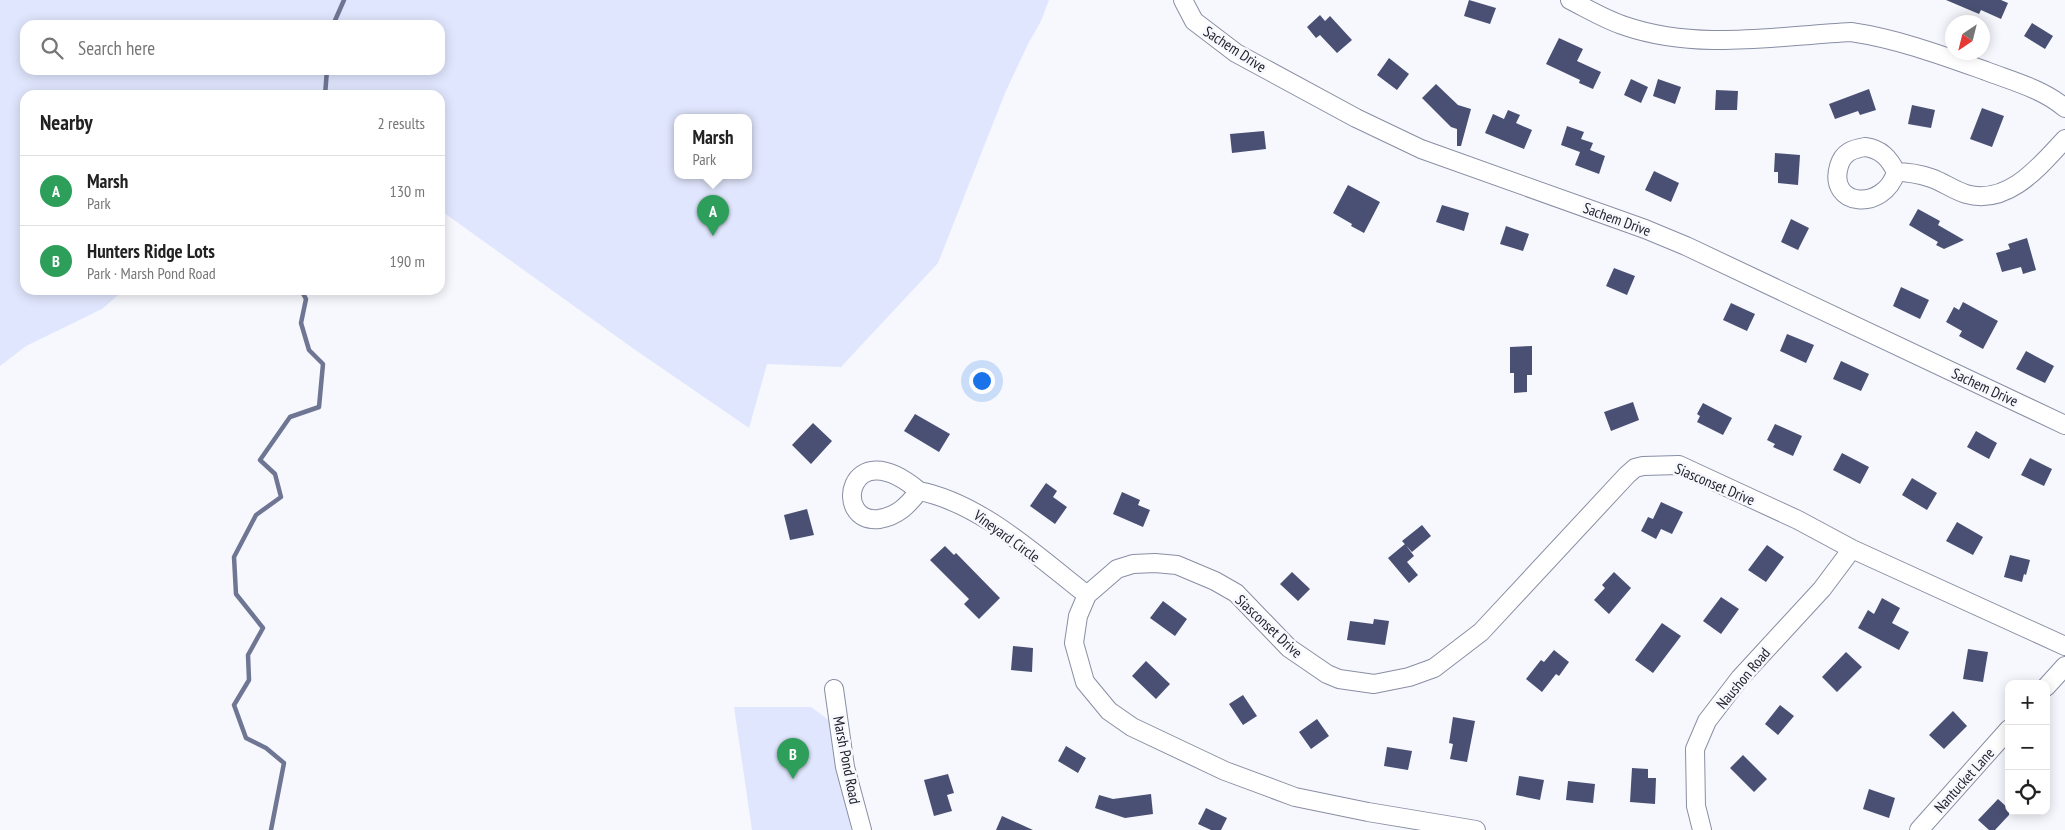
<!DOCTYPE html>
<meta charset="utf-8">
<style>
body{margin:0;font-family:"PT Sans Narrow",sans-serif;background:#f2f2f2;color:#222}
.controls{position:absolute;right:15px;bottom:15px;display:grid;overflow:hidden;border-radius:10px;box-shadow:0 2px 12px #0003}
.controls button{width:45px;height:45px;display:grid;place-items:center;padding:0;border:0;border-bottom:1px solid #e0e0e0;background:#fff;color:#222;font:25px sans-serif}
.compass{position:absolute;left:1945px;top:15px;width:45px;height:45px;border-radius:50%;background:#fff;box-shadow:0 2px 12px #0003;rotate:215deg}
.you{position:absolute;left:981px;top:380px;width:18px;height:18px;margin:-12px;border:4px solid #fff;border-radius:50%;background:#1a73e8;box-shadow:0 0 0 8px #1a73e833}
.badge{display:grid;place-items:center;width:32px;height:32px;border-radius:50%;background:#ea580c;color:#fff;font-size:16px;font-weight:700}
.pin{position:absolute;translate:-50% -41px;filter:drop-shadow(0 1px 2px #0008)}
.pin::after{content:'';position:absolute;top:26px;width:18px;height:15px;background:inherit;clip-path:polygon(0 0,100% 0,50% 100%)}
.popup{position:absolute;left:674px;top:114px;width:78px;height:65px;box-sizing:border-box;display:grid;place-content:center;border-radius:10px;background:#fff;filter:drop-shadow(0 1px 4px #0005);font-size:16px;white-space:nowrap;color:#767676}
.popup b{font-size:19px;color:#222}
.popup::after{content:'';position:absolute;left:50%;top:100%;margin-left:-10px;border:10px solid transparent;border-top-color:#fff}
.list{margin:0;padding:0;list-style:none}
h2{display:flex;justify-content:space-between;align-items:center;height:65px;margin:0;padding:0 20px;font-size:21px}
h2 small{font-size:16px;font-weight:400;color:#767676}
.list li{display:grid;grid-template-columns:32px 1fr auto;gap:15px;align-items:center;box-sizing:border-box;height:70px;padding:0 20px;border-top:1px solid #e0e0e0}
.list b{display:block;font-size:19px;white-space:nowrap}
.list p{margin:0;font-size:16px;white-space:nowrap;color:#767676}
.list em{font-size:16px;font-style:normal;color:#767676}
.icon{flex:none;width:28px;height:28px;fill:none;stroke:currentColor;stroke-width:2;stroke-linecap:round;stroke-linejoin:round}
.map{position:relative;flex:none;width:2065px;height:830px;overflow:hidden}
.search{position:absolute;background:#fff;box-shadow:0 2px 12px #0003;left:20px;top:20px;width:425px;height:55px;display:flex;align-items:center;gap:12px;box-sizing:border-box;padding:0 18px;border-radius:15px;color:#767676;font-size:19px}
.panel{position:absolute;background:#fff;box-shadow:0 2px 12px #0003;left:20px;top:90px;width:425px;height:205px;border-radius:15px}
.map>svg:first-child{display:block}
</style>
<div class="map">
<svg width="2065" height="830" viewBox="0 0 2065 830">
<rect width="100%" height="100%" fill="#f7f8fd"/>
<path fill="#e0e6fd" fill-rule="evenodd" d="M0,0H1049L1041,21L1028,44L1005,93L938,263L841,367L767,364L749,428L634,349L440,210V95H25V290H124L102,309L26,346L0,366ZM25,25H440V70H25ZM748,117V175H678V117Z
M734,707H811L830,721L834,728L851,830H752Z"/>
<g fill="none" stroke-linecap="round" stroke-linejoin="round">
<path stroke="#6f7694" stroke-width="4.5" d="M333,25L344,0
M325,95L327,70
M271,830L284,763L266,748L246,738L234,705L249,680L248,655L263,628L236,594L234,557L256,515L281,497L275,474L260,460L290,417L319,407L323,364L309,350L301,323L306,299L301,290"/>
</g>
<path fill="#495073" d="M1469,0L1496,8L1490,24L1464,16Z
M1946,0H2001L2008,3L2001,19L1981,10L1979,14Z
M1320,15L1325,21L1330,16L1352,40L1337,53L1320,35L1316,38L1307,27Z
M2032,23L2053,36L2045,49L2024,36Z
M1559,38L1583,49L1577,61L1601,72L1593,89L1579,83L1580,80L1546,64Z
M1389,58L1409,74L1397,90L1377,75Z
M1631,79L1648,87L1641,103L1624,95Z
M1658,79L1681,87L1675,104L1653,96Z
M1436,84L1458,105L1471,109L1461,146H1457V129L1451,127L1422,98Z
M1869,89L1876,110L1860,115L1858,111L1835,119L1829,104Z
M1716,90L1738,91L1737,110H1715Z
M1912,105L1935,110L1931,128L1908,124Z
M1982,108L2004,116L1992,147L1970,139Z
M1508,110L1520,115L1516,123L1532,130L1524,149L1485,133L1493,114L1504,119Z
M1567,126L1584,132L1581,139L1593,143L1590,150L1605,156L1599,174L1575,165L1580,152L1561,145Z
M1264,131L1266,149L1232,153L1230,134Z
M1775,153L1800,155L1798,185L1778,183V172H1774Z
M1654,171L1679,183L1671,202L1645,190Z
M1348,185L1380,202L1364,233L1351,226L1352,224L1333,213Z
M1442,205L1469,213L1464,231L1436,222Z
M1918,209L1940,221L1938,225L1964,240L1944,249L1936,245L1938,242L1909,225Z
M1791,219L1809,228L1798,250L1781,242Z
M1506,226L1529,234L1523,251L1500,244Z
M2027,238L2036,270L2023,274L2021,267L2002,272L1996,253L2010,249L2008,244Z
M1614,268L1635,276L1627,295L1606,286Z
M1901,287L1929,300L1920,319L1893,306Z
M1963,302L1998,321L1983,349L1959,336L1962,331L1946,322L1954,307L1959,310Z
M1731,303L1755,314L1747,331L1723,320Z
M1787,334L1814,345L1806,363L1780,351Z
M1532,346V375H1527V392L1514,393V373H1510V347Z
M2026,351L2054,366L2045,383L2016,369Z
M1841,361L1869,374L1861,391L1833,379Z
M1633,402L1639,420L1611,431L1604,412Z
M1703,403L1732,418L1723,435L1697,422L1700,416L1697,414Z
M915,414L950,434L939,452L904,431Z
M813,423L832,441L811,464L792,445Z
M1775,424L1802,436L1793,456L1773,447L1775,444L1767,440Z
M1976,431L1997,443L1989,459L1967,447Z
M1842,453L1869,467L1860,484L1833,470Z
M2030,458L2052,469L2044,486L2021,475Z
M1912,478L1937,493L1927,510L1902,495Z
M1046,483L1057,491L1053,497L1067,507L1055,524L1030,506Z
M1122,492L1140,500L1138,505L1150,510L1143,527L1113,514Z
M1661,502L1683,512L1672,534L1661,529L1656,539L1641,531L1648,517L1653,519Z
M807,509L814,535L790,540L784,515Z
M1957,522L1983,537L1973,555L1946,541Z
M1422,525L1431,536L1412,552L1402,541Z
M1405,544L1414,556L1407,562L1418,575L1409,583L1388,558Z
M1767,545L1784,557L1766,582L1748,570Z
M945,546L954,555L956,553L1000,598L979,619L964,604L969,599L930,560Z
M2010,555L2030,560L2026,575L2024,574L2022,582L2004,577Z
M1292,572L1310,589L1298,601L1280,584Z
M1614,572L1631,588L1609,614L1594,600L1605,588L1602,585Z
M1721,597L1739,609L1721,634L1703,621Z
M1882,598L1900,608L1892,623L1909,632L1899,650L1858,628L1868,610L1874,614Z
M1163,601L1187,619L1175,636L1150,618Z
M1374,619L1389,621L1385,645L1347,640L1350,621L1373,624Z
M1662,623L1681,636L1653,673L1635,660Z
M1013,646L1033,648L1032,672L1011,670Z
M1968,649L1988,652L1983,682L1963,679Z
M1554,650L1569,662L1559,676L1556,674L1542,692L1526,679L1541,660L1544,662Z
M1846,652L1862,667L1837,692L1822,677Z
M1146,661L1170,684L1156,699L1132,676Z
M1243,695L1257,716L1243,725L1229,704Z
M1780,705L1794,716L1778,735L1765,724Z
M1953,711L1967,726L1944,749L1929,735Z
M1453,717L1475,721L1467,762L1450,759L1453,744L1449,743Z
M1317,719L1329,736L1311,749L1299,732Z
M1066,746L1086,758L1078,773L1058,761Z
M1387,747L1412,751L1408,770L1384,766Z
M1743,755L1767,779L1754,792L1730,768Z
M1632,768L1648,769V778H1656L1655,804L1630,802Z
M948,774L954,793L947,795L952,811L934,816L924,780Z
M1519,776L1544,780L1540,800L1516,795Z
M1568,781L1595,784L1593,803L1566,800Z
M1869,789L1895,798L1889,818L1863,809Z
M1151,794L1153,814L1125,818L1095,808L1099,795L1113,799Z
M1998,799L2009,809V815L1995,830H1989L1978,820Z
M1206,808L1227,818L1221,830H1211L1198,824Z
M1002,816L1033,830H996Z"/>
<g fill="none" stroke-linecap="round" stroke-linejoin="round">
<defs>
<path id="minor" d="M1183,0L1194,21L1236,53L1356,118L1421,149L1645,229L1686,246L2065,425
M1570,0C1588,9 1606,20 1625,26C1698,51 1776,36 1851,32C1898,39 1941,55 1986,71C2012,81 2043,89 2065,108
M1865,147C1881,149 1889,158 1896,172C1884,212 1827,207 1839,166C1843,152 1853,149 1865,147Z
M1896,172C1908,172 1919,174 1931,178C1943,182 1953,190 1966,194C2008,206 2040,166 2065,139
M919,491C847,430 832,525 879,519C898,516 908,505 919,491C981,503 1038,557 1087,595
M2046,687L2065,666
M834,689L845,767L862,830
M1476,830L1368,812L1295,797L1225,771L1132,727L1109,711L1085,682L1074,643L1078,616L1087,595L1117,569L1133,564L1155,563L1177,565L1215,581L1236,593L1289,648L1327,674L1339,679L1374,684L1409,677L1434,668L1481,632L1627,475L1635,468L1643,466L1679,465L1798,520L1852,549L2065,646
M1702,830L1696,806L1695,749L1707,721L1740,678L1822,589L1852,549
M1919,830L2009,729"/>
</defs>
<use href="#minor" stroke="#888ea4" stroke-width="20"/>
<use href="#minor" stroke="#fff" stroke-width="18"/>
</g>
<g text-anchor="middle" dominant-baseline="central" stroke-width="5" stroke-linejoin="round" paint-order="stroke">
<g font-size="15" fill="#21242d" stroke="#f7f8fd">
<text transform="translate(1235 49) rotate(33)">Sachem Drive</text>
<text transform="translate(1617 219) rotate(20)">Sachem Drive</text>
<text transform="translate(1985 387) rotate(25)">Sachem Drive</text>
<text transform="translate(1715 484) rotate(23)">Siasconset Drive</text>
<text transform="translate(1007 536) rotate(36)">Vineyard Circle</text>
<text transform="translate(1269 626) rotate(43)">Siasconset Drive</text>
<text transform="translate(1743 678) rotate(-50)">Naushon Road</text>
<text transform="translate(847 760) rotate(79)">Marsh Pond Road</text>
<text transform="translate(1964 780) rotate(-48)">Nantucket Lane</text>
</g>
</g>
</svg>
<div class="controls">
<button>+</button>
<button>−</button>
<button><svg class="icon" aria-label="locate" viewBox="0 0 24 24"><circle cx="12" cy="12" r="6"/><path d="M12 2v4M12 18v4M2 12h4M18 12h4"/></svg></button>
</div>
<svg class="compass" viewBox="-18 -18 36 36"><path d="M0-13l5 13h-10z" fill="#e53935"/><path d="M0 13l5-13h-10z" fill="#767676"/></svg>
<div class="you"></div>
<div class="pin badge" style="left:713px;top:236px;background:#2e9e5b">A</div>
<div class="popup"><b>Marsh</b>Park</div>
<div class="pin badge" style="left:793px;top:779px;background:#2e9e5b">B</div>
<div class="search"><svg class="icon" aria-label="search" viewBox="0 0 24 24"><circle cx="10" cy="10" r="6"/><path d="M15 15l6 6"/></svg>Search here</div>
<section class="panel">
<h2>Nearby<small>2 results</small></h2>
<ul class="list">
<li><span class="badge" style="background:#2e9e5b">A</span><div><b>Marsh</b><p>Park</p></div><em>130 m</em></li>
<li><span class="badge" style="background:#2e9e5b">B</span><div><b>Hunters Ridge Lots</b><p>Park · Marsh Pond Road</p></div><em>190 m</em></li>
</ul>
</section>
</div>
